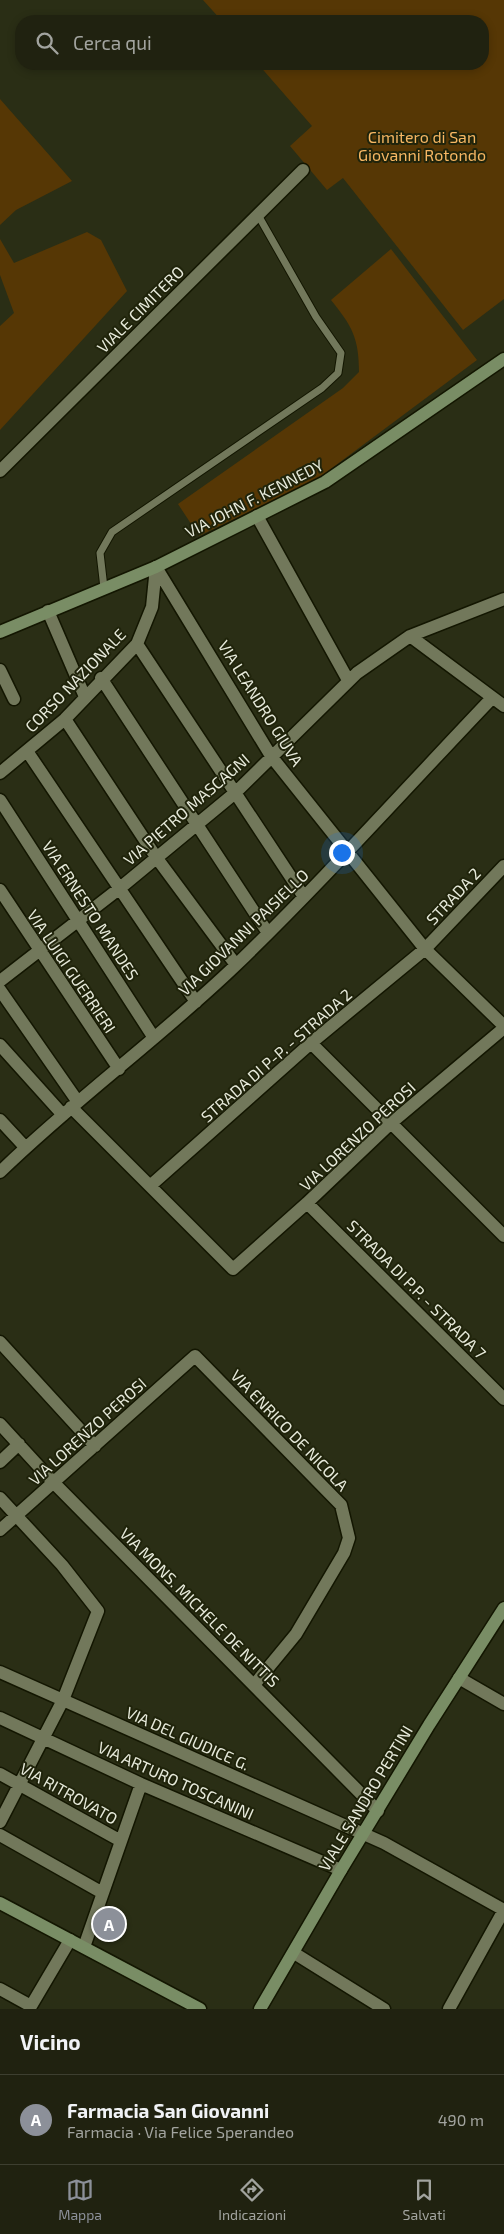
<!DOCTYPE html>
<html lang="it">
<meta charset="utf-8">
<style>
body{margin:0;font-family:"Exo 2",sans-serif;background:#282a19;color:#f1f3f6}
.you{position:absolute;left:341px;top:852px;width:18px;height:18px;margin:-12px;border:4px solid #fff;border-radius:50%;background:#1a73e8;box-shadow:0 0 0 8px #1a73e833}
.badge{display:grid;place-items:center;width:32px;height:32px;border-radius:50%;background:#8c9099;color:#fff;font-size:16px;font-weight:700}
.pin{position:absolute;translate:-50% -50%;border:2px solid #fff;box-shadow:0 1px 5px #0006}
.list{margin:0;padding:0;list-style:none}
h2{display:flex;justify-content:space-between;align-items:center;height:65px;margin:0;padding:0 20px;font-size:21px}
h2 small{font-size:16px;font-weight:400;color:#a2a49f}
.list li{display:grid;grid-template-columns:32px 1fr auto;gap:15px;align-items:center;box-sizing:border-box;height:90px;padding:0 20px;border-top:1px solid #3d3f30}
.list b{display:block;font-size:19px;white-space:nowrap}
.list p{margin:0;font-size:16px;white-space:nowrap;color:#a2a49f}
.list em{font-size:16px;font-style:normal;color:#a2a49f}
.icon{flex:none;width:28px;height:28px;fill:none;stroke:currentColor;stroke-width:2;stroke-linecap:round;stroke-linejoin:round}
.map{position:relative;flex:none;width:504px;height:2009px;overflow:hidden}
.search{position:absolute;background:#202210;box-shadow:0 2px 8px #0003;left:15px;right:15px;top:15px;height:55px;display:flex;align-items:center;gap:12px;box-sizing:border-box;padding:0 18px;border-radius:20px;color:#a2a49f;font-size:19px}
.sheet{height:155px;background:#202210}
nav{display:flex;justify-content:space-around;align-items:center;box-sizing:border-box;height:70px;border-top:1px solid #3d3f30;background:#202210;font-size:14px;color:#a2a49f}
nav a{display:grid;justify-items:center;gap:2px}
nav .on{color:#8c9099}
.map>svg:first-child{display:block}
</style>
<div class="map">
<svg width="504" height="2009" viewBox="0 0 504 2009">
<rect width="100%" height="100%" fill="#2a2e15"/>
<path fill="#563705" d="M203,0H504V299L463,330L343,178L327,190L290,146L312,126L258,64H483V21H222Z
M0,99L72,181L16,210L0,225Z
M87,232L101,240L127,291L0,430V326L14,313L0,275V239L14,263Z
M391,249L477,360L320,477L199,536L178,504L343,388L359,372C359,338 352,326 331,300Z"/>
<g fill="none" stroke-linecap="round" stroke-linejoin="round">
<defs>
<path id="lane" d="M104,588L100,553L112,532L322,388L338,373L341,353L316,317L258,215"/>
<path id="street" d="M0,471L303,170
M257,516L348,680
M156,567L271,756L425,949L504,1026
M48,611L85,697
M410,636L504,706
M137,644L304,897
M0,670L14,699
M101,678L268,933
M65,719L156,857L236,965
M27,751L196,1002
M0,773L65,719L137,644L152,607L156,567
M0,800L154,1038
M0,890L119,1069
M0,981L120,888L235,793L357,673L410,636L504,599
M0,990L78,1102
M311,1043L504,1236
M0,1045L63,1115
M71,1107L233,1269L307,1203L390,1124L504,1028
M0,1120L25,1147
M0,1172C75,1099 160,1038 236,965C324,880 407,787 492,698
M150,1186L311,1043L425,949L504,866
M307,1203L504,1399
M0,1342L95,1446
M0,1424L54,1483L378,1811
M0,1462L19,1444
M0,1498L62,1565L98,1611L63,1700L0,1822
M0,1530L195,1356L341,1505L349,1538L344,1553L296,1634L254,1685
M0,1672L384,1843L504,1910
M459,1678L504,1704
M0,1718L141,1784L341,1870
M0,1774L121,1841
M0,1835L101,1892
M84,1947L141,1784
M294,1953L384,2009
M0,1989L31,2006L70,1940
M449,2009L504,1910"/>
<path id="secondary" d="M0,632L156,567L325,482L504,359
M0,1903L200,2009
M260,2009L341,1870L429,1725L504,1608"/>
</defs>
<use href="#lane" stroke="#131601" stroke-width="9"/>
<use href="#street" stroke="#131601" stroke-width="15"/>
<use href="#secondary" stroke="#131601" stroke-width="15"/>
<use href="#lane" stroke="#72785b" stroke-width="7"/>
<use href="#street" stroke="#72785b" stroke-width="12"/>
<use href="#secondary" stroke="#798d65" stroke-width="12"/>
</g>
<g text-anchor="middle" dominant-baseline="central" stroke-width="4" stroke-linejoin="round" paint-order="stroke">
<g font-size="16" fill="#f7b763" stroke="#20240b">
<text x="422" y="136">Cimitero di San<tspan x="422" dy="18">Giovanni Rotondo</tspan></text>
</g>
<g font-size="16" fill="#e7eadb" stroke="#20240b">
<text transform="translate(140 309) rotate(-45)">VIALE CIMITERO</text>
<text transform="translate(254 498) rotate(-27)">VIA JOHN F. KENNEDY</text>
<text transform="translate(75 680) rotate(-46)">CORSO NAZIONALE</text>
<text transform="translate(261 703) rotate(58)">VIA LEANDRO GIUVA</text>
<text transform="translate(186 809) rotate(-41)">VIA PIETRO MASCAGNI</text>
<text transform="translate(453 896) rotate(-47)">STRADA 2</text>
<text transform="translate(91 910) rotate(57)">VIA ERNESTO MANDES</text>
<text transform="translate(243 932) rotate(-44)">VIA GIOVANNI PAISIELLO</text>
<text transform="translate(72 971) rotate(56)">VIA LUIGI GUERRIERI</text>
<text transform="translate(276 1055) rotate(-41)">STRADA DI P-P. - STRADA 2</text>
<text transform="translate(357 1136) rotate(-43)">VIA LORENZO PEROSI</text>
<text transform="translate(417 1289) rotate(45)">STRADA DI P.P. - STRADA 7</text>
<text transform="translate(290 1430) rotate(46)">VIA ENRICO DE NICOLA</text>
<text transform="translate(87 1431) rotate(-42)">VIA LORENZO PEROSI</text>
<text transform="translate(200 1607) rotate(45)">VIA MONS. MICHELE DE NITTIS</text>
<text transform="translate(188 1738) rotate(24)">VIA DEL GIUDICE G.</text>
<text transform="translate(176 1780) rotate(24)">VIA ARTURO TOSCANINI</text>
<text transform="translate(69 1793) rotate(29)">VIA RITROVATO</text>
<text transform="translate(365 1798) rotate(-59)">VIALE SANDRO PERTINI</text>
</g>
</g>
</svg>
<div class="you"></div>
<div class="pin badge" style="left:109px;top:1924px">A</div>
<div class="search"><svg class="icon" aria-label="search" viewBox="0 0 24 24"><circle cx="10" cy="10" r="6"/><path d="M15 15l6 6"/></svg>Cerca qui</div>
</div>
<section class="sheet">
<h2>Vicino<small></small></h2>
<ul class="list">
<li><span class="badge">A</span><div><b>Farmacia San Giovanni</b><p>Farmacia · Via Felice Sperandeo</p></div><em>490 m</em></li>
</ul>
</section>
<nav>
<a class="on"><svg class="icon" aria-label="map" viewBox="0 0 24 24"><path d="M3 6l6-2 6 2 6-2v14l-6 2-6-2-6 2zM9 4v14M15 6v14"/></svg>Mappa</a>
<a><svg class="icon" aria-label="directions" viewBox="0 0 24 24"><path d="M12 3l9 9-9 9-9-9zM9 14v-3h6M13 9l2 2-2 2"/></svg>Indicazioni</a>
<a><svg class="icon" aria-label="saved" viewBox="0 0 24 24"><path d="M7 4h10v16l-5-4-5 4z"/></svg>Salvati</a>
</nav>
